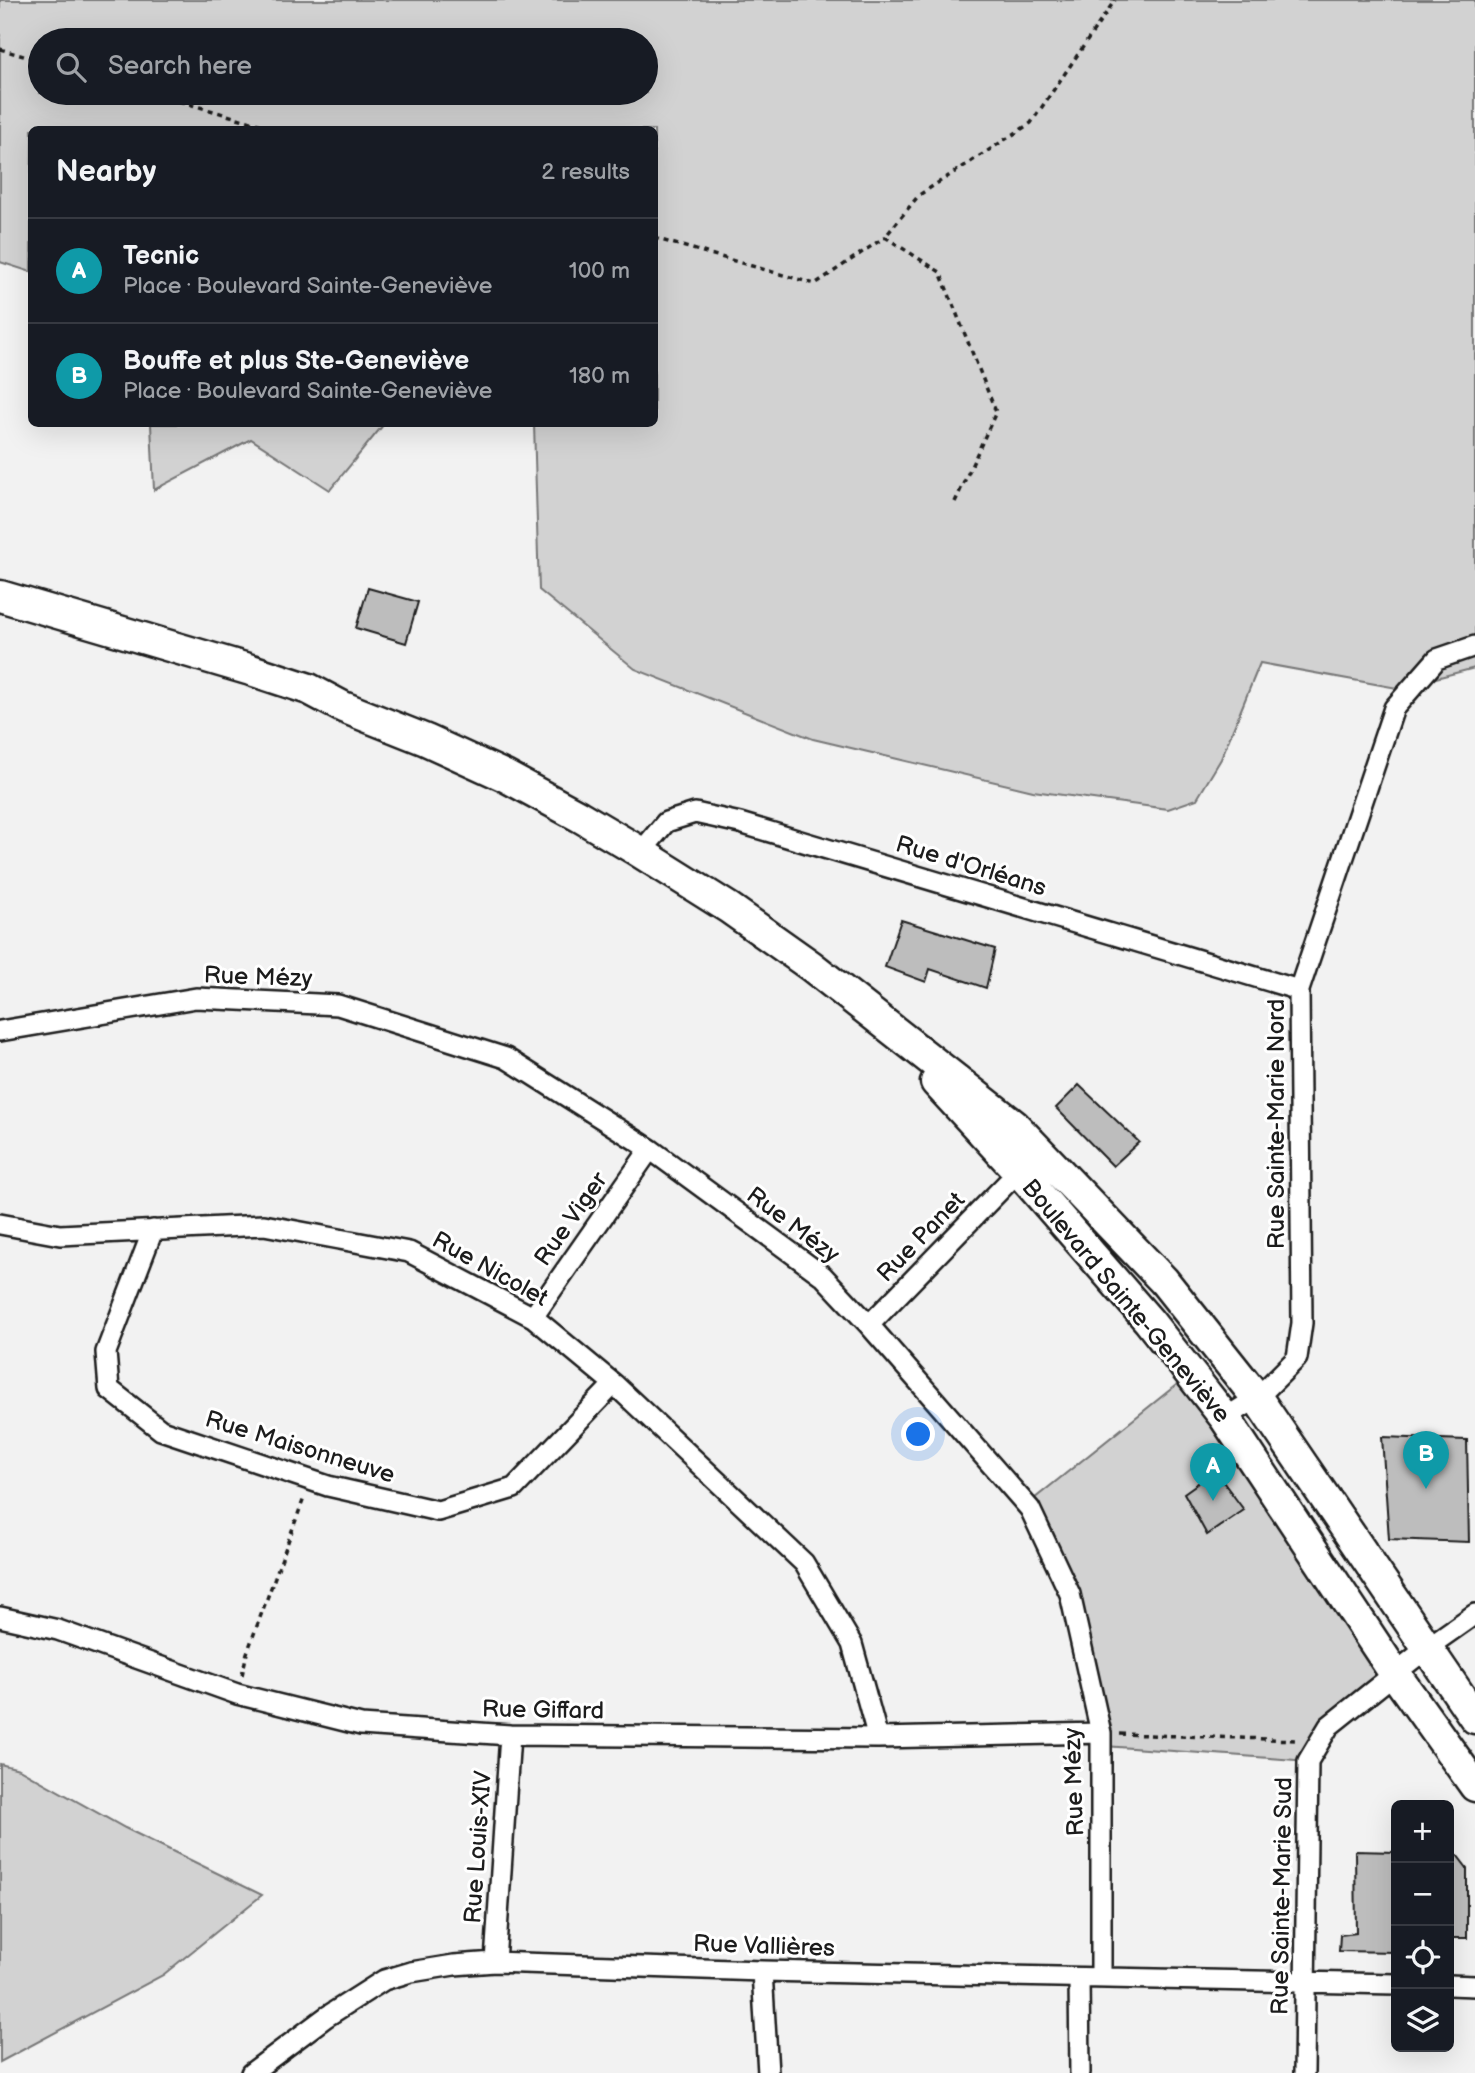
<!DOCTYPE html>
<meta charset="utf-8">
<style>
body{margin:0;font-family:"Balsamiq Sans",sans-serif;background:#20242c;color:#f1f3f6}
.controls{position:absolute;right:21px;bottom:21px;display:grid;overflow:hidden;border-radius:10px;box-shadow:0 7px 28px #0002}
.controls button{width:63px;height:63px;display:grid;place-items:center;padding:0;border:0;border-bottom:2px solid #363941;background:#171b24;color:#f1f3f6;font:35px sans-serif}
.you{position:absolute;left:919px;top:1435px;width:24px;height:24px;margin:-18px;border:5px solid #fff;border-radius:50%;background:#1a73e8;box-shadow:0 0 0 10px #1a73e833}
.badge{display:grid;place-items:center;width:46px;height:46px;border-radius:50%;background:#1f6fb2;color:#fff;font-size:23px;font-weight:700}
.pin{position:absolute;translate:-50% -58px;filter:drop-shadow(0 2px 4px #0008)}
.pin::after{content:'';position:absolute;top:37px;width:24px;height:21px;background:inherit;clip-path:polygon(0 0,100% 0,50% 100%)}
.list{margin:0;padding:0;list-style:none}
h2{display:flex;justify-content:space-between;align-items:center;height:91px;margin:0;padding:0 28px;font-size:30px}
h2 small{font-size:23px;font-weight:400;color:#9ea1a6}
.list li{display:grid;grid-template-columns:46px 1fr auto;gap:21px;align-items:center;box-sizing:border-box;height:105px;padding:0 28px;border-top:2px solid #363941}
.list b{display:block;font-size:26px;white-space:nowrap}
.list p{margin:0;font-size:23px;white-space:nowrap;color:#9ea1a6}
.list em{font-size:23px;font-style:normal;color:#9ea1a6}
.icon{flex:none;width:38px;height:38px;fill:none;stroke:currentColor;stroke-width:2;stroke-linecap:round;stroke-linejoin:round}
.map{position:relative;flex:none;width:1475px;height:2073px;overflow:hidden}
.search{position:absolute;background:#171b24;box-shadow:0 7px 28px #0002;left:28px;top:28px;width:630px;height:77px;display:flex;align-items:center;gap:18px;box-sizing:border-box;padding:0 24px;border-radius:38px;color:#9ea1a6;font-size:26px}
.panel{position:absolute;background:#171b24;box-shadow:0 7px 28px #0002;left:28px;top:126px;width:630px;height:301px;border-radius:10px}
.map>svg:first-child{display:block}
</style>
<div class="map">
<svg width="1475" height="2073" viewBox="0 0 1475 2073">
<rect width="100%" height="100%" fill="#f2f2f2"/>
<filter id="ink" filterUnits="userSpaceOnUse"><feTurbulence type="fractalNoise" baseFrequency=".0143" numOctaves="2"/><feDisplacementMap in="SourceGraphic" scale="14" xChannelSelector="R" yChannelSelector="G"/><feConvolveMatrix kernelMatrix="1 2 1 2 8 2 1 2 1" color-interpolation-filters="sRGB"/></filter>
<g filter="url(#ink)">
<path fill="#d2d2d2" stroke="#777" stroke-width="2" fill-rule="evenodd" d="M0,0H1475V668L1397,688L1260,663L1221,759L1197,799L1168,809L1033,791L813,739L635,669L539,590L534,424H654V130H32L31,272L0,262ZM40,40H646V93H40Z
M151,424H384L330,490L251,439L154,490Z
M1180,1382L1386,1677L1309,1761L1091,1745L1070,1591L1052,1532L1029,1503Z
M0,1764L19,1769L125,1828L262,1895L163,1975L0,2062Z"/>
<path fill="#bdbdbd" stroke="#1c1c1c" stroke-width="2" d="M368,588L418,602L406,643L356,628Z
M901,920L995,949L986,988L930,969L926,982L885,967Z
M1079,1085L1139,1142L1113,1166L1056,1108Z
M1382,1437L1467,1440L1469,1542L1389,1539Z
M1215,1471L1244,1510L1207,1535L1184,1493Z
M1355,1851L1396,1852V1952L1339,1951L1340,1935L1356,1933Z
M1449,1854L1457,1855L1467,1868V1938H1449Z"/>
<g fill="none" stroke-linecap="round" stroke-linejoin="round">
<defs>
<path id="street" d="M641,852L666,822L695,813L740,823L1299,990
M0,1031L196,998L338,1005L506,1058L650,1149L823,1276L869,1325L1030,1509L1070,1594L1101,1733V1978
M0,1224L60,1235L264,1225L409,1252L533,1317L614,1384L804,1563L852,1644L878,1738
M153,1230L106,1352L109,1389L161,1430L328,1486L438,1511L514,1488L614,1384
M533,1317L650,1149
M869,1325L1007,1183
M1225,1418L1257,1398L1297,1358L1302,1323L1299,990L1394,708L1437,659L1475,646
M0,1617L58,1630L237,1694L361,1725L510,1735L878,1738L1101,1733
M495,1962L510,1735
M762,1971L768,2073
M1079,1978L1080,2073
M1449,1985L1475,1986
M251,2073L326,2017L384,1980L411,1972L454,1965L495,1962L762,1971L1396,1984
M1304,2073L1308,1761L1329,1726L1428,1647L1475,1614"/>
<path id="primary" d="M0,596L251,670L309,689L343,707L426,740L505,776L579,816L635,849L729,908L811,966L1014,1125L1164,1281L1257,1398L1475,1718
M936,1082L1023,1176L1149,1321L1225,1418L1395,1674L1475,1786"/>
</defs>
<use href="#street" stroke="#1c1c1c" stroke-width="24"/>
<use href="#primary" stroke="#1c1c1c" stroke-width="35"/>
<path stroke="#1c1c1c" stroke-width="3.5" stroke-dasharray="5 5" stroke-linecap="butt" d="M0,49L40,61
M151,93L279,130
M654,238L815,284L885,237
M955,502L996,412L940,272L885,237L919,195L1031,123L1115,0
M242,1675L247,1653L304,1498
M1120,1734L1298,1740"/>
<use href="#street" stroke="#fff" stroke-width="19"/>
<use href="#primary" stroke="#fff" stroke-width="30"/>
</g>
</g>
<g text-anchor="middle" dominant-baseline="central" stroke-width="6" stroke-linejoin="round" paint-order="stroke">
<g font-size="24" fill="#1c1c1c" stroke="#fff">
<text transform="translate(971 866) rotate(17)">Rue d'Orléans</text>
<text transform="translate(258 977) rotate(2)">Rue Mézy</text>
<text transform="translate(1276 1124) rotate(-90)">Rue Sainte-Marie Nord</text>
<text transform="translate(571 1219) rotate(-55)">Rue Viger</text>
<text transform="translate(793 1225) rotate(37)">Rue Mézy</text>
<text transform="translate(921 1237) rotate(-46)">Rue Panet</text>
<text transform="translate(490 1269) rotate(29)">Rue Nicolet</text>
<text transform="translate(1126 1301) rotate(50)">Boulevard Sainte-Geneviève</text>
<text transform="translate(300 1447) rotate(17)">Rue Maisonneuve</text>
<text transform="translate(543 1710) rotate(1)">Rue Giffard</text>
<text transform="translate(1074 1782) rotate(-92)">Rue Mézy</text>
<text transform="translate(478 1847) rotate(-86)">Rue Louis-XIV</text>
<text transform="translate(1282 1896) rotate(-89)">Rue Sainte-Marie Sud</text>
<text transform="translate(764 1946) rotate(2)">Rue Vallières</text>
</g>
</g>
</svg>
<div class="controls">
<button>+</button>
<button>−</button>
<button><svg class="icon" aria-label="locate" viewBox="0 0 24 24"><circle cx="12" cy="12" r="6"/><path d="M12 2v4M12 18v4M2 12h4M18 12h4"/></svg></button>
<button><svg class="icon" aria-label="layers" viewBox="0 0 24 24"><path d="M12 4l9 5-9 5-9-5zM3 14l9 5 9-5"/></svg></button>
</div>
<div class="you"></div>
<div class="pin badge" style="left:1213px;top:1501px;background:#0f9aa8">A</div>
<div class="pin badge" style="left:1426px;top:1489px;background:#0f9aa8">B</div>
<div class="search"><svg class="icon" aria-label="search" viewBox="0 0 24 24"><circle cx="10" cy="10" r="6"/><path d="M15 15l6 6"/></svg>Search here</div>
<section class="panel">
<h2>Nearby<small>2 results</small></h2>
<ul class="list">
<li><span class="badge" style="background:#0f9aa8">A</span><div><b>Tecnic</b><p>Place · Boulevard Sainte-Geneviève</p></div><em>100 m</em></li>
<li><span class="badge" style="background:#0f9aa8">B</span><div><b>Bouffe et plus Ste-Geneviève</b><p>Place · Boulevard Sainte-Geneviève</p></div><em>180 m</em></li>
</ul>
</section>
</div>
